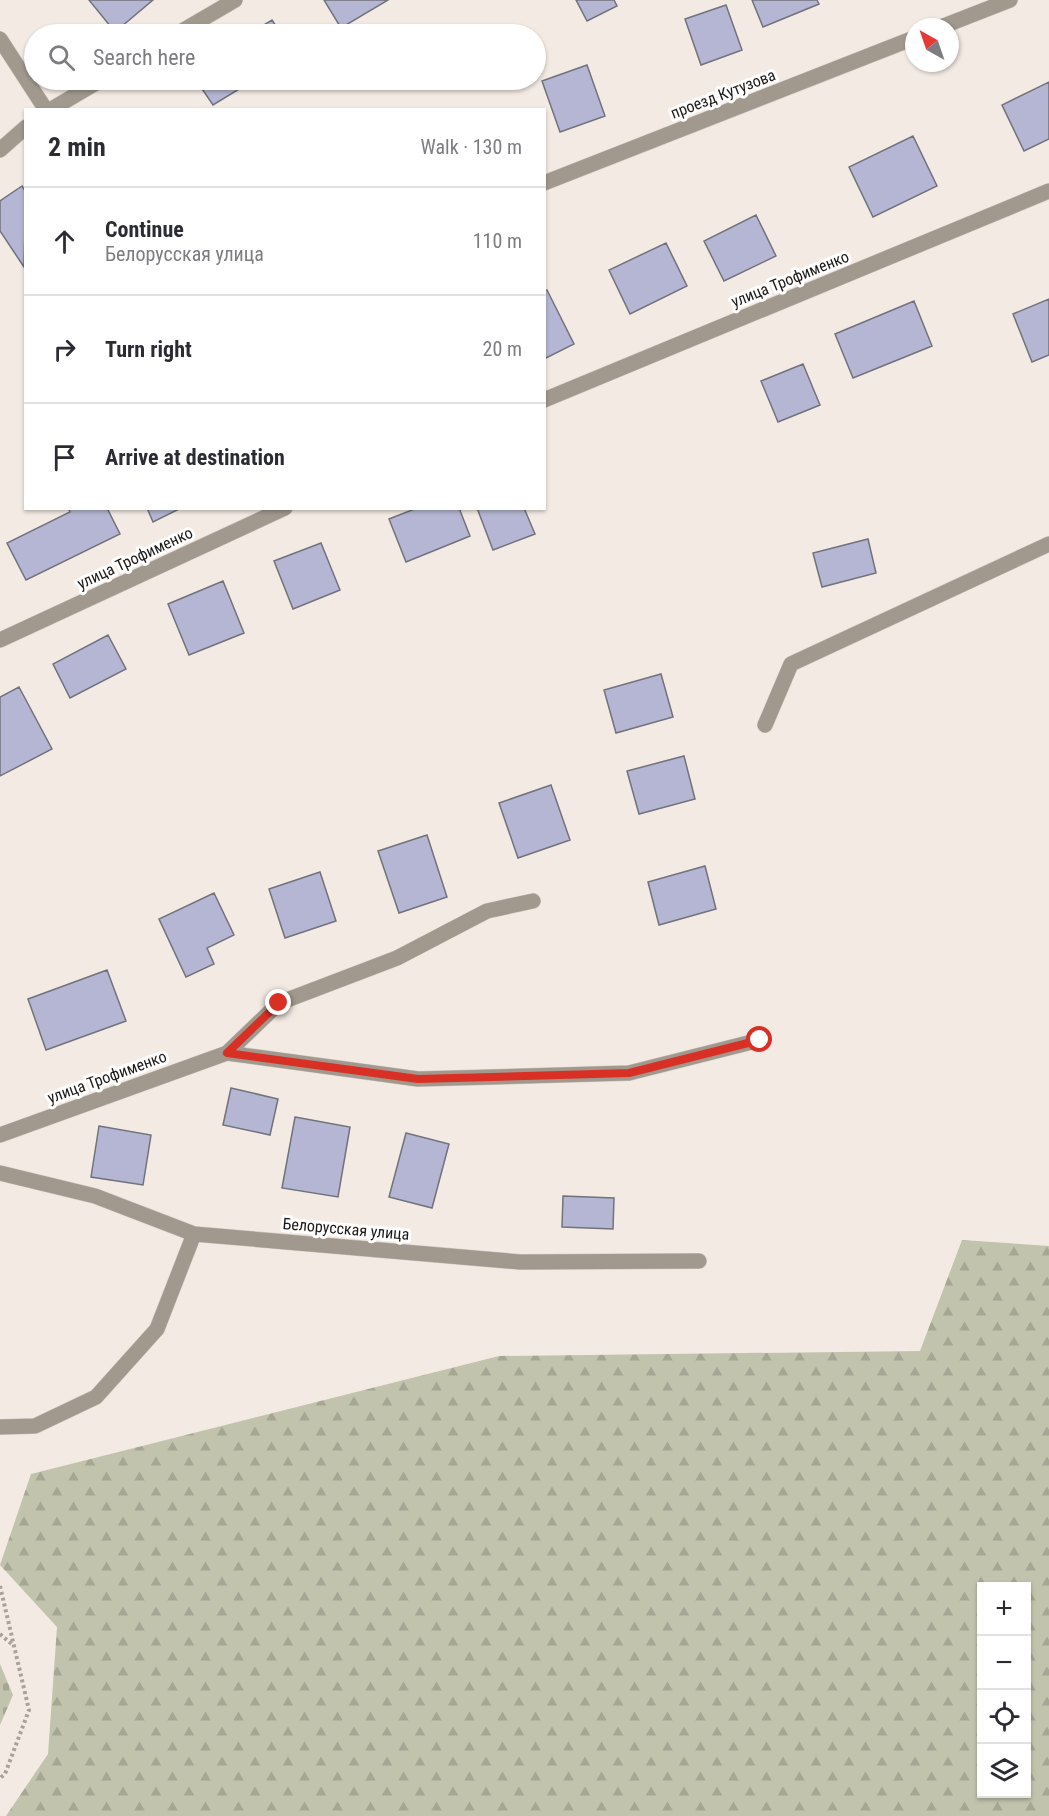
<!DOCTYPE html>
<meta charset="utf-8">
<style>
body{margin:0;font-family:"Roboto Condensed",sans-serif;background:#f2f2f3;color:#2b2b33}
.controls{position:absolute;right:18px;bottom:18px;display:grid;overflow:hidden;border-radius:0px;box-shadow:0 2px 4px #0004}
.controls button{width:54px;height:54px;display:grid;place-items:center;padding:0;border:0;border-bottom:2px solid #e1e1e2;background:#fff;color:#2b2b33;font:30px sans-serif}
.compass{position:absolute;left:905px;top:18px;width:54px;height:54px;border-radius:50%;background:#fff;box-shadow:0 2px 4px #0004;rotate:320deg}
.stop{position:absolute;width:18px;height:18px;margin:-14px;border:4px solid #d93025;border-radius:50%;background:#fff}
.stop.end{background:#d93025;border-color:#fff;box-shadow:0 2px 6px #0008}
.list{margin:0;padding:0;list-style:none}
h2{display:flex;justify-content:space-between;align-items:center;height:78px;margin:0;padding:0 24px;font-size:26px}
h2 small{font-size:20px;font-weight:400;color:#7c7c81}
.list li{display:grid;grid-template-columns:39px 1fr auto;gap:18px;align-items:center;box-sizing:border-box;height:108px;padding:0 24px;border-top:2px solid #e1e1e2}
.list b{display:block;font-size:22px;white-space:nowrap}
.list p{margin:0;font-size:20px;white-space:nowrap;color:#7c7c81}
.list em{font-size:20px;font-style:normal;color:#7c7c81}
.icon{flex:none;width:33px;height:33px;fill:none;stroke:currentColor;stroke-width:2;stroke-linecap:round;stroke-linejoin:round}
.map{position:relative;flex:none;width:1049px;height:1816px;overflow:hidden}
.search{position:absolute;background:#fff;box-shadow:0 2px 4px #0004;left:24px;top:24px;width:522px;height:66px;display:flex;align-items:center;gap:15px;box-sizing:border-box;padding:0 21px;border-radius:33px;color:#7c7c81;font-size:22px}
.panel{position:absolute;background:#fff;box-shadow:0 2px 4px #0004;left:24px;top:108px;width:522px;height:402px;border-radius:0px}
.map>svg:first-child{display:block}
</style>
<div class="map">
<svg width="1049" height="1816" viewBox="0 0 1049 1816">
<defs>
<pattern id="forest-firs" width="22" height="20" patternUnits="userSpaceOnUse" patternTransform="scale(1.5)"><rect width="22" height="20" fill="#c1c3ad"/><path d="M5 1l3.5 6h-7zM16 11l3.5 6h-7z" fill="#a5a794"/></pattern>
<pattern id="cemetery-stones" width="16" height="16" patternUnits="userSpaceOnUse" patternTransform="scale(1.5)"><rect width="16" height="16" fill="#c1c3ad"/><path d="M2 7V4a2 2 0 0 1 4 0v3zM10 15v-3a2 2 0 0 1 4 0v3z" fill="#a5a794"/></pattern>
</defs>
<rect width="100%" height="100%" fill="#f3eae3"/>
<path fill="url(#forest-firs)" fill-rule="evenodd" d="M962,1240L1049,1246V1816H6L48,1754L57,1627L0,1565L31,1474L499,1356L920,1351ZM982,1586H1026V1794H982Z"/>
<path fill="url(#cemetery-stones)" d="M0,1664L13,1695L0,1725Z"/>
<path fill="#b4b6d3" stroke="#71727b" stroke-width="1.5" d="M89,0H153L115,32Z
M324,0H388L341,28Z
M576,0H614L617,6L587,21Z
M752,0H817L819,4L763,27Z
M726,5L742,50L701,65L685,19Z
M272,20L281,34H249Z
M587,65L605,116L560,132L542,81Z
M196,80H254L213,105Z
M1049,82V139L1024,151L1002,105Z
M913,136L937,186L873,217L849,167Z
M22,186L26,192L24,267L0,231V201Z
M756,215L776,256L724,281L704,241Z
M666,243L687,286L630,314L609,270Z
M547,290L574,344L544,359V292Z
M1049,299V355L1032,362L1013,314Z
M914,301L932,346L853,378L835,334Z
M803,364L820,405L778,422L761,381Z
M68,508H107L120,534L26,580L7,543L70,512Z
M147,508H181L153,522Z
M417,508H459L470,536L406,562L389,519Z
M477,508H524L535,534L493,550Z
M868,539L876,573L822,587L813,553Z
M321,543L340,590L293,609L274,561Z
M223,581L244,633L189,655L168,604Z
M108,635L126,669L70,698L53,664Z
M661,674L673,717L616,733L604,690Z
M19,687L52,749L0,776V697Z
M684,756L695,799L639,814L627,771Z
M551,785L570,840L518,858L499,803Z
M427,835L447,897L399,913L378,851Z
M705,866L716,909L659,925L648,882Z
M320,872L336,921L285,938L269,889Z
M214,893L234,935L207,948L214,964L186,977L159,919Z
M107,970L126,1021L46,1050L28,999Z
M231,1088L278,1099L270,1135L223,1125Z
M295,1117L350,1127L338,1197L282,1188Z
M99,1126L151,1135L143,1185L91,1177Z
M406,1133L449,1144L432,1208L389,1197Z
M563,1196L614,1198L613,1229L562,1227Z"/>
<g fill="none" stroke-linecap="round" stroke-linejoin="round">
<defs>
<path id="minor" d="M941,27L1010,0
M177,34L235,0
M0,39L46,110
M50,110L101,80
M0,150L26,127
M544,183L914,38
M544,400L1049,191
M0,640L285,508
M765,725L791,664L1049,544
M227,1053L418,1079L629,1073L760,1040
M0,1135L227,1053L279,1003L397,958L487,911L533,901
M0,1173L95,1196L194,1234L520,1262L699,1261
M0,1427L35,1426L96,1397L157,1329L194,1234"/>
</defs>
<use href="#minor" stroke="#d0c8c2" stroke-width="16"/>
<path stroke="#a8a19c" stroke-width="4" stroke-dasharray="3 3" stroke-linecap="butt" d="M0,1586L29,1710L5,1774L0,1778
M0,1634L14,1646"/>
<use href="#minor" stroke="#a1998e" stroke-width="15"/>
</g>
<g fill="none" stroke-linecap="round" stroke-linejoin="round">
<path stroke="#d93025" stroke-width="8" d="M279,1003L227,1053L418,1079L629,1073L760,1040"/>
</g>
<g text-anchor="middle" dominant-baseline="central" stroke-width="6" stroke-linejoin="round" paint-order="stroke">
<g font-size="16" fill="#1b1816" stroke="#fff">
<text transform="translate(723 94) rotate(-21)">проезд Кутузова</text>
<text transform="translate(790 279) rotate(-22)">улица Трофименко</text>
<text transform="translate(135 558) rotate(-25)">улица Трофименко</text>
<text transform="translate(107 1077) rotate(-20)">улица Трофименко</text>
<text transform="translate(346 1229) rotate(5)">Белорусская улица</text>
</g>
</g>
</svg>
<div class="controls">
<button>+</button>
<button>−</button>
<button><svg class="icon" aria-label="locate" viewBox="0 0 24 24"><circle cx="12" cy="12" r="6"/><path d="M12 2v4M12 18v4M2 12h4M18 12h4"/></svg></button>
<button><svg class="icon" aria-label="layers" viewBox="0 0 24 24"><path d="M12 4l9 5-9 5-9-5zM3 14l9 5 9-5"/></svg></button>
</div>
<svg class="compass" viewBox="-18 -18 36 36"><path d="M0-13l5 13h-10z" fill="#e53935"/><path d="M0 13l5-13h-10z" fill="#7c7c81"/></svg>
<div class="stop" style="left:760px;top:1040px"></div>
<div class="stop end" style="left:279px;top:1003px"></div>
<div class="search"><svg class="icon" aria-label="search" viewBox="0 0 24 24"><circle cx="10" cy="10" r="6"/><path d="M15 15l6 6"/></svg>Search here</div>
<section class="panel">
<h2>2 min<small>Walk · 130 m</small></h2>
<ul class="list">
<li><svg class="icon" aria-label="ahead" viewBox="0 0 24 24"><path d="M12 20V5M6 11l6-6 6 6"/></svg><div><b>Continue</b><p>Белорусская улица</p></div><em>110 m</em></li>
<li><svg class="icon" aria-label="right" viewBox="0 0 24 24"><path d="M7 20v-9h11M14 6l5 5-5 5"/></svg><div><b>Turn right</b></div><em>20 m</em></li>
<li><svg class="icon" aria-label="arrive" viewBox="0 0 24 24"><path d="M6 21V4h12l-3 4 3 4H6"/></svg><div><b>Arrive at destination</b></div></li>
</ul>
</section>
</div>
